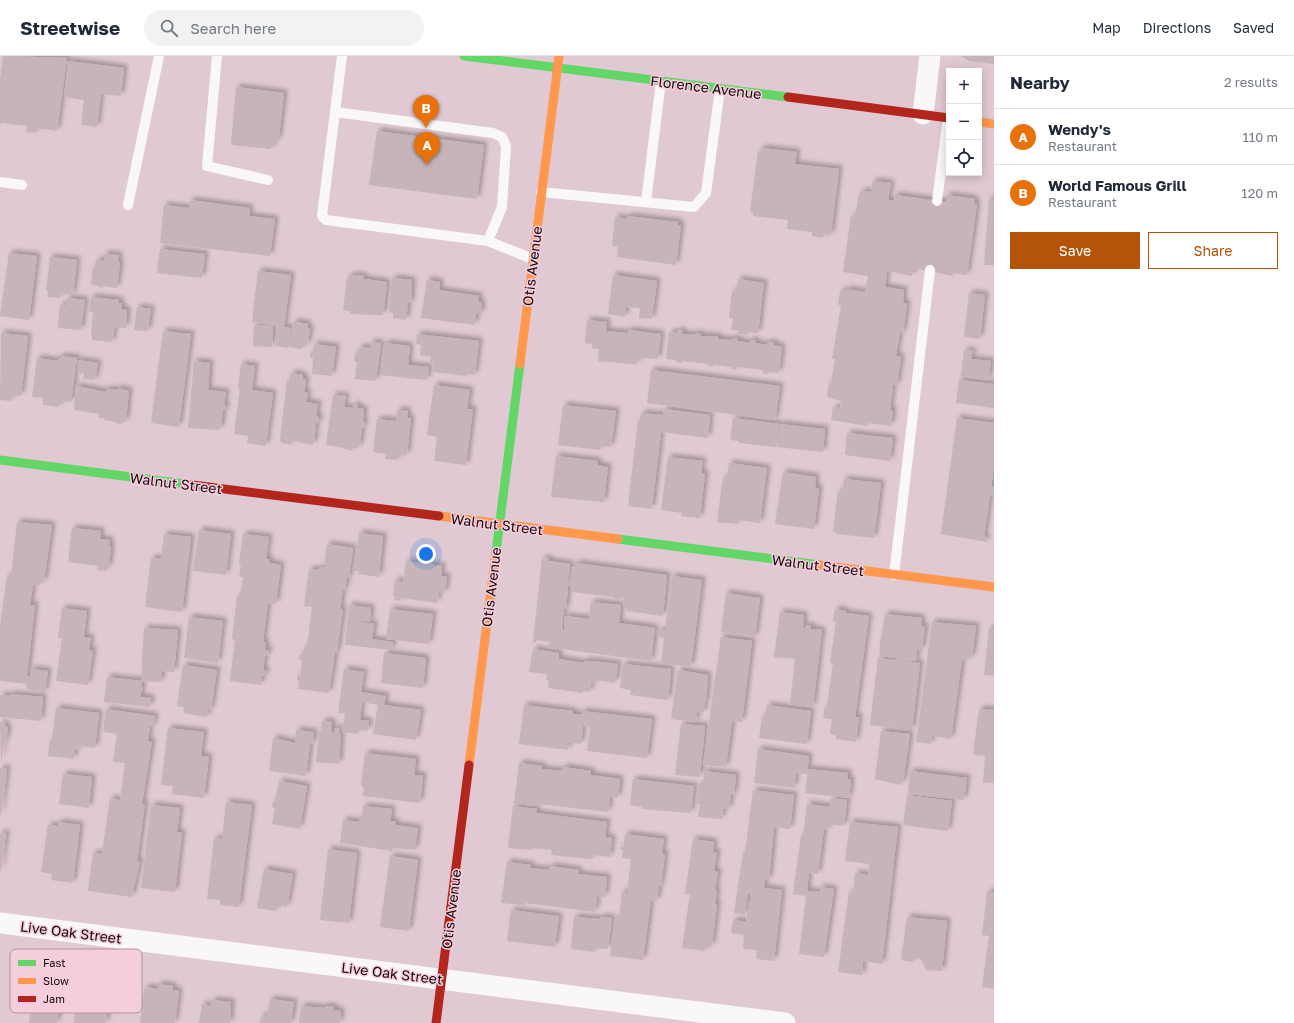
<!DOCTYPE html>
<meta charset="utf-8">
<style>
body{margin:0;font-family:"Golos Text",sans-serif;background:#f2f2f3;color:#1f2937}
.controls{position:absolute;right:12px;top:12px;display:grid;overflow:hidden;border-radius:0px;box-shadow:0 2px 10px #0003}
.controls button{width:36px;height:36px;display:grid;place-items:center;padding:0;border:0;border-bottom:1px solid #e0e1e3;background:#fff;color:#1f2937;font:20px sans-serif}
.you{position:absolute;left:426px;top:498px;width:14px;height:14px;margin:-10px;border:3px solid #fff;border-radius:50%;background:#1a73e8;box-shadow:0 0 0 6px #1a73e833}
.badge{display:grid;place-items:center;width:26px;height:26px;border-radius:50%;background:#b45309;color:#fff;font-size:13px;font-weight:700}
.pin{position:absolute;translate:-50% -33px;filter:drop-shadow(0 1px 2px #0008)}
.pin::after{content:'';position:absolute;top:21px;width:14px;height:12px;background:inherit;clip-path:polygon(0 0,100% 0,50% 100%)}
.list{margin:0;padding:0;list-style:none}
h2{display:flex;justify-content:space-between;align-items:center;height:52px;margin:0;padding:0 16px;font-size:17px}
h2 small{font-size:13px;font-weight:400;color:#747a83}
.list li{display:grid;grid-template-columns:26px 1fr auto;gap:12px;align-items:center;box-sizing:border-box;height:56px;padding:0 16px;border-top:1px solid #e0e1e3}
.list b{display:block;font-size:15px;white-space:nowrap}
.list p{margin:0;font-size:13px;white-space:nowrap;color:#747a83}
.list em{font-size:13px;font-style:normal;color:#747a83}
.actions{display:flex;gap:8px;padding:12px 16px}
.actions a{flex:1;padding:9px 0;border:1px solid #b45309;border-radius:0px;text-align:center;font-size:14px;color:#b45309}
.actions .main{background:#b45309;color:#fff}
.icon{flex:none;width:22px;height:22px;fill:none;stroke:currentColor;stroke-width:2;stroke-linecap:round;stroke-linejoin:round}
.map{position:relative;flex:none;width:994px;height:967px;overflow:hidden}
header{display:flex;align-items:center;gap:24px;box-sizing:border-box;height:56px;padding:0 20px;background:#fff;border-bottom:1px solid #e0e1e3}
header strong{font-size:19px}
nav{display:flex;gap:22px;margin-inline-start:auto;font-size:14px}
.search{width:280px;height:36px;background:#f2f2f3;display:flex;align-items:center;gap:10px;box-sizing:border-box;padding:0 14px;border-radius:22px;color:#747a83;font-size:15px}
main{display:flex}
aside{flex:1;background:#fff}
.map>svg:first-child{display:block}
</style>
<header>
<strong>Streetwise</strong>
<div class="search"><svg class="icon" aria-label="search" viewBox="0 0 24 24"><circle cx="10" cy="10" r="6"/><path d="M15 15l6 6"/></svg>Search here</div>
<nav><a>Map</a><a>Directions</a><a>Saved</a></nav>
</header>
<main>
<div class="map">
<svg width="994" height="967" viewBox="0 0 994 967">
<defs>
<filter id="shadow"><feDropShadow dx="3.5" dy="-3.5" stdDeviation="2" flood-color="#0004"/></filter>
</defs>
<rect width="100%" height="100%" fill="#e0c9d2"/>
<path fill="#c6b4b8" filter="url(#shadow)" d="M3,0L67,2L57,75L37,72L36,77L26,76L27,70L1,67L0,71V24Z
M961,0H994V8L969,5Z
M68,5L124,12L121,40L101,38L97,71L81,69L84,44L64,41Z
M236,31L284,37L279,81L270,93L231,89Z
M377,75L484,89L477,143L369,129Z
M761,92L797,96L795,108L839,113L831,179L824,178L823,182L812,180V176L787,173L788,164L753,160V157L750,156L758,95L760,96Z
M873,125L891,127L888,144L894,145L895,139L946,146L947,139L975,143L974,147L977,148L967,219L953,217V220L915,212V214H913L912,220L887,215L885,231L904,234L903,247L907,248L903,277L900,276L896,300L901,301L897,329H893L890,354H893L891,370L868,367V370L831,364L833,351L840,352L841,345L827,341L829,327L831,328L835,303H832L841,249H838L840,235L846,236V233L865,236L868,220L843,216L851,160L855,161L859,137H863V135L871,136Z
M989,143H994V209H984Z
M190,144L250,152L249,160L275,163L270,200L160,187L164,149L189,152Z
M627,160L678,166V169H681L676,209L617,201L618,191L612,190L615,161L627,163Z
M160,193L205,198L202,222L157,217Z
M9,197L37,200L29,264L0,260Z
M104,198L119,199L118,206L120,207L117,232L103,230V232L91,228L93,211L95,212L96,204L104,205Z
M50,201L77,204L73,239L61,237L60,242L47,241L48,235H46Z
M258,215L291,219L284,271L252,266Z
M351,219L364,220V223L387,226L383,259L350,258V255L343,254L347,221H351Z
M613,219L657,225L652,263L639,262L640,252L626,251L625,261L608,258Z
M392,222L412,224L411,246L408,247L406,264L393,262V257L389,256Z
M738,223L764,227L758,277L748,276L747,279L737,278L738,274H731L733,262H729L732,235L736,236Z
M427,224L440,226L439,234L479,240L478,246L482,247L481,258H476L475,269L421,262Z
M969,237L985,239L980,283L964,281Z
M91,241L119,244L118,247H122L121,253L127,254L126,272L115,271L112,286L92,284V279H91L93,256L89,255Z
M67,242L85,244L81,274L58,272L60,249L66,250Z
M137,251L151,253L148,275L134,274Z
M587,264L607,266L606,275L628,277L629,274L661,278L658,303L638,302L637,308H631L598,305L599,293L592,292V288L585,287Z
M296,266L308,268L307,272H310L308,288L300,293L289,291L293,267Z
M254,269L273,270L272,291L253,290Z
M277,271L291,272L288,292L275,290Z
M678,274L683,275L682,278L695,279V277L701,278V280H718V283L733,284V282L738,283V285L750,287V284L756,285L755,287L767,289V286L774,287L773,289L782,291L779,317L769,316L768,318L763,317V314L737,311L736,314L731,313V311L713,309V311L708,310V308L682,305V307L676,306V304L666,303L669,276L677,277Z
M163,275L191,278L179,371L151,367Z
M1,277L28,280L21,340L12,339L11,345L0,344Z
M417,278L479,285L475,319L467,318V320L432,316L433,306H430L431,301L420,299L421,289L416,288Z
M371,286L381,287L376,325L355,323L357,306L354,305L355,297H358L359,291L370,292Z
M385,287L410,290L408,309L429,311L427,324L380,319Z
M314,288L336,291L332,320L312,318L313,302H310L311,295L313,296Z
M964,294L973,295L971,303L991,305L988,324L961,320Z
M62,300L77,302L71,346L60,345L59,351L43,349V342L32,341L37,302L58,305V302H61Z
M78,304L98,307L95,324L83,323L84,317L77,316Z
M194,305L210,307L208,334L226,336L224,349H226V354H223L221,371L219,374L188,372Z
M241,308L255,310L252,334L273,337L266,390L247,387L248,380L234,378L240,333L238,332Z
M651,314L780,330L775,364L647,347Z
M291,317L303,319V323L306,324L304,336L308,337L306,346L318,348L316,360L319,361V367H316L314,387L312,389L294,385L291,389L281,387L280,383L287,325H289Z
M959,324L994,328V352L956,347Z
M434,329L470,334L467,353H473L466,409L434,405L437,381L427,379Z
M76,330L106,336V333L118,334V332L129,335L126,364L121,368L116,367V366L104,364V362H99V358L74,354Z
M333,339L346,340L344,351L353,352L354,348L358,349L357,352L364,353L363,366H365L364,372H362L360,389L358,392H353L351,395L340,391L326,389Z
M563,349L616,355L611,391L601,390L600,394L558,389Z
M664,353L710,359L708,382L661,376L652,453L628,450L638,365H640L641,357L663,359Z
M397,354L408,355L407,362H411L407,399L398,398V404L385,403L386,398L373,396L377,363L396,365Z
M733,362L779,368L776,391L739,387V385L730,384Z
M957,362L994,367V411L991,430L994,431V434L993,440H990L984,481L987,482V486L941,478Z
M780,368L825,373L823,396L777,391Z
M847,377L893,382L890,405L845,399Z
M556,400L598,405L597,409L608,411L604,446L551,441Z
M668,401L703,405L701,417L705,418L700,462L681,460L682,457L661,454Z
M729,407L767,412L760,467L739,464L738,468L717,466L723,421L727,422Z
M783,416L816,421L815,432H819L814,473L775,468Z
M844,423L881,427L874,482L836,478L837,476H833L838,435L842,436Z
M17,466L52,469L44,526H38V530L33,529L30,549H35L27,620H30L31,613L48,615L45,636L28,634L26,628L0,625V571L7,519L11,520Z
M72,472L101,475L100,483L110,484L109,490H111L109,511H106V515L97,514L98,510L68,506Z
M199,474L231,478L226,519L193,515Z
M359,477L383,480L379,521L358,518L359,515H354Z
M164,478L191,481L182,556L145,551L151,502L161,503Z
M243,478L269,481L266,503H270L269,507L281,509L276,548L268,547L263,586H266L265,594H269L268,600H265L263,614L266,615V620H262L261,629L230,625L235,584L232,583L237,540H240L243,521H239L241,508H239Z
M327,488L353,492L349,522H347L345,534H343L340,553H343L337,597H335L329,637L298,633L299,625L297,624V619L300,620L302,604L299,603V599H303L304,591H307L312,551L304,550L309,513L319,514L320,511H324Z
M542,502L549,503V505L570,508L566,553L564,552L562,573H564L565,560L589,563L591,546L621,549L619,567L655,572L651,605L561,593V591L557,590V593L548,592L549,586L536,584V586H533Z
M406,505L442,510L441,520L447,521L445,537L439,536L437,547L401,542V545L394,544L395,540H393L395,524L403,526Z
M576,507L667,519L663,560L626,555L627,551H623L624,542L614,543V541L572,536L573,530H569L572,510L575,511Z
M672,520L702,524L691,611L661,607L664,582L658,581L659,574L665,575Z
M726,537L760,542L755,581L721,576Z
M349,549L371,552L370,566L359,565V566L374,568L372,583L393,586L392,594L345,589Z
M62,552L87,555L84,581L91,582L89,594H93L88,629L56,625L62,582H58Z
M390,553L433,558L429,588L386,583Z
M835,553L846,555V557L869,560L855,661H859L856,686L836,683V679L830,678L832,663L823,662L825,650L827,651L833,607H830L836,566L833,565Z
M780,556L804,559L803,572H805L806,569L811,570V573L822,574L813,651L790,648L795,603L774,601Z
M885,558L922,562L921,570H925L922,594H917L916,605L895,604V602L880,600V595L879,594Z
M189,561L223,565L218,607L184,602Z
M932,566L976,570L972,602L967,601L966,605L962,604L951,683L932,680L931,688L916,686Z
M144,572L178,574L174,616L162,615L161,626L141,625Z
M989,572H994V620L984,619Z
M721,581L752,585L742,666L732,665L726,711L703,709Z
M533,593L559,597V603L584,607V605H592L618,608L615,627L595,624L594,628H591L590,636L582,635V637L548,632L549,624H546L547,618L529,616Z
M384,597L426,602L423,632L381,627Z
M878,602L920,607L912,674L870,669Z
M623,608L671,613L668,644L630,639L631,634L620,632Z
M183,609L217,614L211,654H208L207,661L183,657L184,651L177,650Z
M344,613L364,616L361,636L386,640L384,649L421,654L416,684L373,678L378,649L362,646L360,664L369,665L368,675L359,674L358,678L342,676L345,657H338Z
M678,614L708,619L706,646L705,645L703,657L697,656L696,666L671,663Z
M107,621L142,625L141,631H143L140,641L151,642L150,651L104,646Z
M10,638L43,641L41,665L0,661V639L10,640Z
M524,649L573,655V658L582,659V655L652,663L647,702L587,695L590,671L583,670L581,688L569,686L568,694L519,688Z
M767,649L811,655L807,688L759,682L762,661H765Z
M56,652L99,657L95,692L80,690L79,694L75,693L74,703L48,700L50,683L52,684Z
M106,653L155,660L153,671L150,670L148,685L152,686L142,748H145L137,805H140L132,841L88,835L93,797L102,798L110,742L120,744L125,707L113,706L117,678L103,676Z
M979,653L994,654V727L983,726L985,700L973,699Z
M322,665L332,666V676H334L335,672H340L339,677L341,678L339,708L316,706L319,676H321Z
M0,666L5,667L4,670L8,672L6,685L4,684L1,707Z
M681,668L705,670L700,721L675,719Z
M168,672L204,676L201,700L209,701L204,742L172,738L173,730L161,729Z
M296,674L314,676L313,688H310L306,720L269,715L273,682L295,687Z
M881,675L910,678L903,727L901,726L900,729L875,723Z
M758,693L809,700L807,718L796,717L794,732L754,727Z
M365,697L416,703L414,719H423L420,747L363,740L364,732L362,731L361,728Z
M519,707L542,710V713L562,715L563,711L591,715V719L620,723L618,742L610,741L608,756L538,748V750L514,748Z
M0,712L7,713L1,759H0Z
M808,713L848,717V723L851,724L849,742L805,737Z
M704,715L736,719L734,739L731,738L729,753H723L722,763L698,761L700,748H697L699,728H703Z
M910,715L967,722L964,744L908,738Z
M63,718L92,721L89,752L59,748Z
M633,723L694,730L691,757L642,753V751L630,749Z
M279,725L307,730L300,773L272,768L275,752L272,751L273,745H275Z
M753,734L794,739L790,773L774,771L769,824L765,823L764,832L782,834L774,905L756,903L757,894L743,893L744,879L731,877L733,864L746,866L749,845H751L752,838L748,837L745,859L734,857L743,797H745Z
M907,739L952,745L948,775L903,769Z
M831,742L847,744L844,770L829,768L828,774L824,773L818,818L809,817L807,835L820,836V831L834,833L824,901L799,898L806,840L793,838L801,780H803L807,748L830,751Z
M226,746L252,749L239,851L220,849V844L207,843L214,782L222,783Z
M151,749L180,752L177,776L182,777L175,836L141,832Z
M363,750L392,753L390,765H396L395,769L418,772L415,794L394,792L392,795L340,787L343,764L359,766V763L362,764Z
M513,750L537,753L536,757L607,766L605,781L612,782L610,801L594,799L593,803L580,802L551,799L552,794L532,792L531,794L508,792Z
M58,766L80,769L73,827L51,824L52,818L41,816L48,769L58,770Z
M850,766L898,771L882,908L863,905L862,919L838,916L849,836L853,837L855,817L868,819L869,808L845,805Z
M0,777H6L1,815H0Z
M625,778L664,783L662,798H665L661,830L659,829L657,845L651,844L643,904L610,900L615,863L619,864L622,836H627L631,803L622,802L623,794L620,793L621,790L624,791Z
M693,783L714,786L713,796H717L714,815L718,816L715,834L717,835L715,848H717L712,890H706L705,895L682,892L690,838H685Z
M328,793L357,797L349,867L320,864Z
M390,800L418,804L409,875L380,871Z
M507,806L531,809L530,812L549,814L550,810L579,814L578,818L607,821L605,841L597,840L595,856L525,847V849L501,847Z
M264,813L293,818L287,851L277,849L276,855L257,852Z
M987,836H994V933L982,931L989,880L982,879Z
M511,854L559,860L555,891L507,885Z
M574,861L600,863L601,861L612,862L608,893L595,892V896L571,893Z
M907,861L947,865L942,915L926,914L921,903L914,902L913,906L901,904Z
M22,913L63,917L57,967H29L32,947L18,946Z
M87,925L104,927V933L110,934L106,967H74L79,930L87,931Z
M158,928L173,930L172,934L179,935L175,967H140L144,933L146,931L158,933Z
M270,943L294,946L291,967H259L262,959L267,960Z
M212,944L231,946L230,967H199L202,948L211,950Z
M301,950L325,952V950L334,951V954L341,955L340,967H299Z"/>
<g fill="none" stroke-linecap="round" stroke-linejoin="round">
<path stroke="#faf7f8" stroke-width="10" d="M217,0L207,110L268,124
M342,0L322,160L326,164L488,185L533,203
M335,56L493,77L502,81L506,90L502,151L488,185
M0,126L22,129
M541,136L694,151L706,137L720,33
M937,145L948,62
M646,146L661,25
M128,149L159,0
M894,519L930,214"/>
<path stroke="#faf7f8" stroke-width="21" d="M923,58L930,0
M0,867L785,967"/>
<path stroke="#63d668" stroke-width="9" d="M464,0L788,41
M0,404L185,428
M618,483L820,509
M496,496L520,308"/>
<path stroke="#ff974d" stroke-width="9" d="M979,66L994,68
M520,308L559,0
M439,460L618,483
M820,509L994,531
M469,709L496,496"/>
<path stroke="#b3261e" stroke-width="9" d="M788,41L949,62
M185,428L439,460
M436,967L469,709"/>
</g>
<g text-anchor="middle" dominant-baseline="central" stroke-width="3" stroke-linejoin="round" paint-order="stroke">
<g font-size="14" fill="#15080d" stroke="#f6cddc">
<text transform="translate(706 31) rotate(7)">Florence Avenue</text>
<text transform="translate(532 210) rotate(-83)">Otis Avenue</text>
<text transform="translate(176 427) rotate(7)">Walnut Street</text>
<text transform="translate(497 468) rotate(7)">Walnut Street</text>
<text transform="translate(818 509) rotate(7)">Walnut Street</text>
<text transform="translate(491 531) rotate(-83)">Otis Avenue</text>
<text transform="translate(451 853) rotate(-83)">Otis Avenue</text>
<text transform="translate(71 876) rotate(7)">Live Oak Street</text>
<text transform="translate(392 917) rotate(7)">Live Oak Street</text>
</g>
</g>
<rect x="10" y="893" width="132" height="64" rx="6" fill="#f6cddc" stroke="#b2929e" stroke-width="1"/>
<rect x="18" y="904" width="18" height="6" fill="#63d668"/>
<rect x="18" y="922" width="18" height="6" fill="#ff974d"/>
<rect x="18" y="940" width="18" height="6" fill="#b3261e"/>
<g font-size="11" fill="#15080d">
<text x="43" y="911">Fast</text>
<text x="43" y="929">Slow</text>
<text x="43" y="947">Jam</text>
</g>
</svg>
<div class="controls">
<button>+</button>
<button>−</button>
<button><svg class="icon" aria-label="locate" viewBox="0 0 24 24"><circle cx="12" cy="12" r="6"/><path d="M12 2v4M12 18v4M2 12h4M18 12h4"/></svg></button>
</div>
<div class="you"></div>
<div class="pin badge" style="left:427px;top:109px;background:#e8710a">A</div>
<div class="pin badge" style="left:426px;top:72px;background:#e8710a">B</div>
</div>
<aside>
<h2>Nearby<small>2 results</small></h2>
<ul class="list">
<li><span class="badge" style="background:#e8710a">A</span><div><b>Wendy's</b><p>Restaurant</p></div><em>110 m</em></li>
<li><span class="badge" style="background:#e8710a">B</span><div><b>World Famous Grill</b><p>Restaurant</p></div><em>120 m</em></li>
</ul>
<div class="actions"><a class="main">Save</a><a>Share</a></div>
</aside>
</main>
